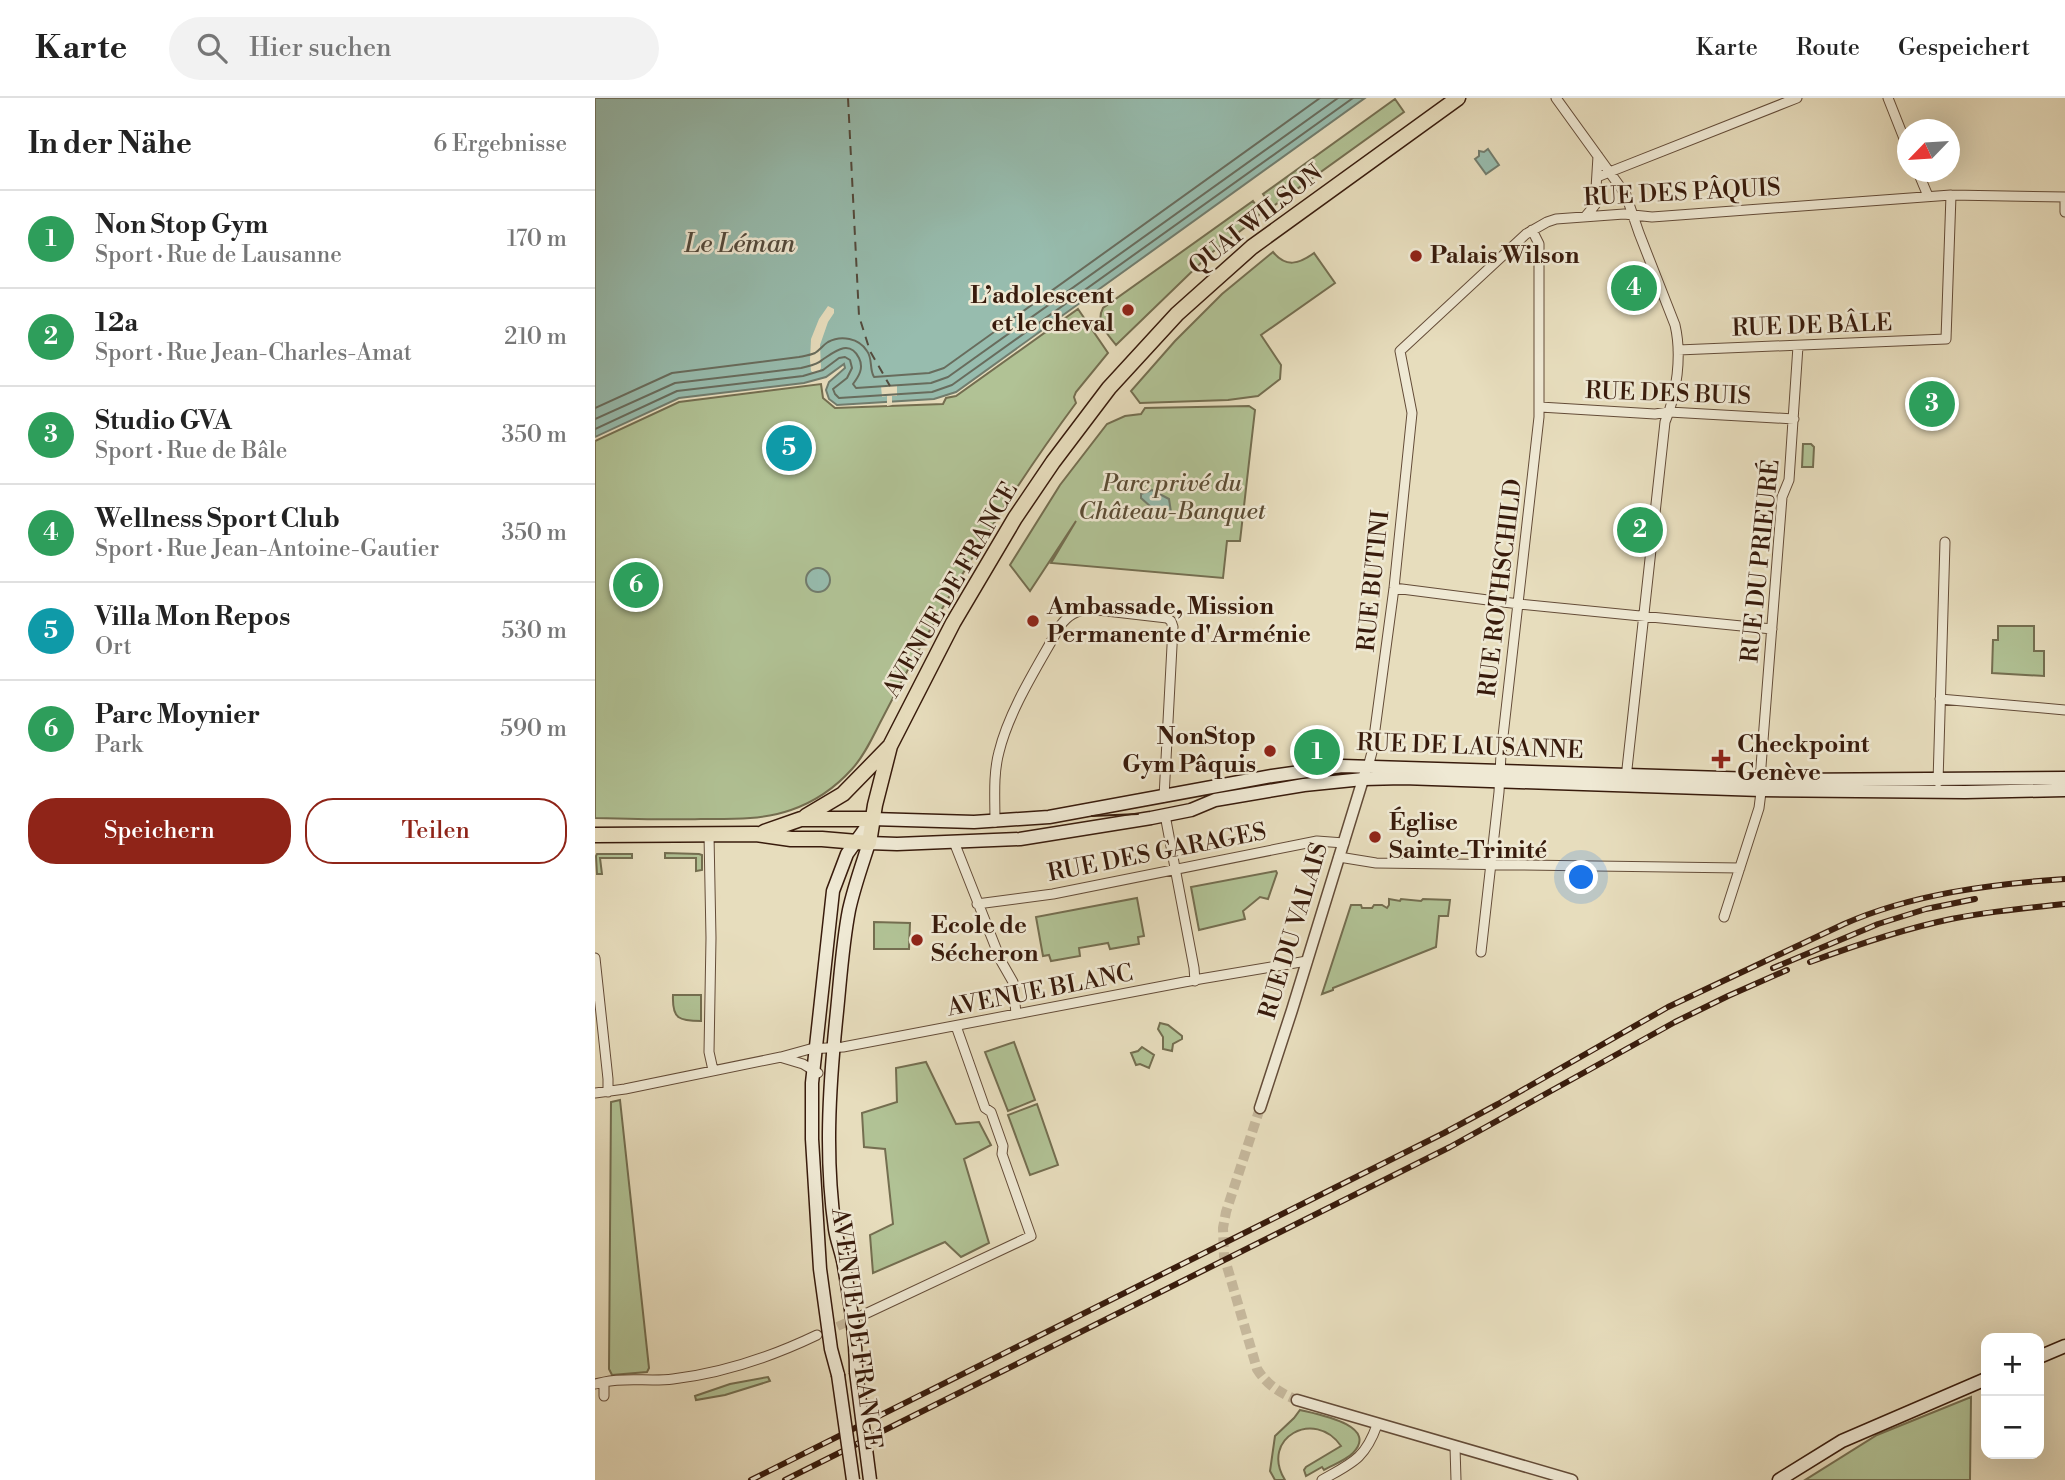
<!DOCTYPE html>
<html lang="de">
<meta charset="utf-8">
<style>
body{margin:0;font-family:"Libre Bodoni",serif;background:#f2f2f2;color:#222}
.controls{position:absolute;right:21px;bottom:21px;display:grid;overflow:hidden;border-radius:14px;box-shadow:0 7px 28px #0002}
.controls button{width:63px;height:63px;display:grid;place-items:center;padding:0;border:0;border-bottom:2px solid #e0e0e0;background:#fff;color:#222;font:35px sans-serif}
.compass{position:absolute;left:1302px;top:21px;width:63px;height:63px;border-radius:50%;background:#fff;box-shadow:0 7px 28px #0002;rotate:245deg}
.you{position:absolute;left:987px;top:780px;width:24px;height:24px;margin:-18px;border:5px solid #fff;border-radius:50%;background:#1a73e8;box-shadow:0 0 0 10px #1a73e833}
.badge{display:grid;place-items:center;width:46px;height:46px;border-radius:50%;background:#8f2418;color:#fff;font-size:23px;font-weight:700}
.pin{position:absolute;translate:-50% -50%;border:4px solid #fff;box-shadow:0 2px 7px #0006}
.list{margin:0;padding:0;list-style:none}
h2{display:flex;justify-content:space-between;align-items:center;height:91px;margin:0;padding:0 28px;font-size:30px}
h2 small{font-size:23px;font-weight:400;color:#767676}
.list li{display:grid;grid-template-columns:46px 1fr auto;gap:21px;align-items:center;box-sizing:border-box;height:98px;padding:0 28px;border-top:2px solid #e0e0e0}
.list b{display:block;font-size:26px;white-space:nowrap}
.list p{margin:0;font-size:23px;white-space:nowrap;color:#767676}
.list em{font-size:23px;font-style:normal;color:#767676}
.actions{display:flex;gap:14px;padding:21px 28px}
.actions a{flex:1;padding:16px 0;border:2px solid #8f2418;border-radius:28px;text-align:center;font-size:24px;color:#8f2418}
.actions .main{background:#8f2418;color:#fff}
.icon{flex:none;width:38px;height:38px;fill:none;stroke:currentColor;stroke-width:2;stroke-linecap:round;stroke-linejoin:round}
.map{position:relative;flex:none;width:1470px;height:1382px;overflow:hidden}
header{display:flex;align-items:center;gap:42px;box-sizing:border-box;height:98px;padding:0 35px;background:#fff;border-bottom:2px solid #e0e0e0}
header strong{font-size:33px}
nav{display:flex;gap:38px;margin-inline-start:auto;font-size:24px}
.search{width:490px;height:63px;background:#f2f2f2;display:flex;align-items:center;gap:18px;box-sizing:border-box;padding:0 24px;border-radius:38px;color:#767676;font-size:26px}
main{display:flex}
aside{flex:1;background:#fff}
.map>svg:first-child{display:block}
</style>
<header>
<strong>Karte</strong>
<div class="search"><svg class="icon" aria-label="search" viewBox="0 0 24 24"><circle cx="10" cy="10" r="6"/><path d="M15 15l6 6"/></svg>Hier suchen</div>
<nav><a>Karte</a><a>Route</a><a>Gespeichert</a></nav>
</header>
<main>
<aside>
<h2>In der Nähe<small>6 Ergebnisse</small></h2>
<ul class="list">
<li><span class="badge" style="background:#2e9e5b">1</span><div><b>Non Stop Gym</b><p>Sport · Rue de Lausanne</p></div><em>170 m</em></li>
<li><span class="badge" style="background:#2e9e5b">2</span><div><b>12a</b><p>Sport · Rue Jean-Charles-Amat</p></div><em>210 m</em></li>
<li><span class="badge" style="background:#2e9e5b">3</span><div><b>Studio GVA</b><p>Sport · Rue de Bâle</p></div><em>350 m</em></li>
<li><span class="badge" style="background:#2e9e5b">4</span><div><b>Wellness Sport Club</b><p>Sport · Rue Jean-Antoine-Gautier</p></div><em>350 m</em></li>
<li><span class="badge" style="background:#0f9aa8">5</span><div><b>Villa Mon Repos</b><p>Ort</p></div><em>530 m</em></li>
<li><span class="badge" style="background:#2e9e5b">6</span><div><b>Parc Moynier</b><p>Park</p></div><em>590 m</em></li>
</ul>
<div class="actions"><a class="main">Speichern</a><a>Teilen</a></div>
</aside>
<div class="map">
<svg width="1470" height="1382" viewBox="0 0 1470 1382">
<rect width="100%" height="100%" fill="#e7ddbd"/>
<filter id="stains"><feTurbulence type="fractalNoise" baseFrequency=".00286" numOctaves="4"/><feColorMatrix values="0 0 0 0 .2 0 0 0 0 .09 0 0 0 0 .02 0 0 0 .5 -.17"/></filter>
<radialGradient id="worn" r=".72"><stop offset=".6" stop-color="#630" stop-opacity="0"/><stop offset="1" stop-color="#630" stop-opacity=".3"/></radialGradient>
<path fill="#b1c295" stroke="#746e50" stroke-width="2" d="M800,1L809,14L677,109L668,96Z
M658,103L666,114L661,121L615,156L521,247C512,235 500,225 508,210Z
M678,154C691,170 704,166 719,155L740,185L666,237L686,267L685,281L663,298L633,302L545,305L536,293L580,243L627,196Z
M483,211L513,255L481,294L479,299L481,305C424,382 374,462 327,546C313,571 300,596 287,621C278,638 270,657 257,671C240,690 219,704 196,712C167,722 136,721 106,721C71,722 35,721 0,720V343L84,304L226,286L228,300L240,310L348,306L351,300L361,298Z
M654,308L660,312L645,443H632L628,480L456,465L481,423L435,493L415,467L465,387L512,326L530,318L546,316L550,310Z
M1208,346H1216L1219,349L1218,369H1207Z
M1403,528H1439V553H1449V578L1397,575L1398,542H1403Z
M70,755L104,756L107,757V772L101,773V760H70Z
M2,756H37V760H5L7,776H2L1,758Z
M681,773L682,775L673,801L665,799L648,813L650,821L604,832L596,789Z
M542,800L549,838L543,839L544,846L515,851L513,845L484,850L485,858L456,863L454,857L448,858L441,819Z
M794,801L805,803L806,801L826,803L828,801L855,802L853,818H844L841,849L738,890V892L727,896L756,807H766L767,810H777L779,807H787L792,810L794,807Z
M279,824L315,825L314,851H279Z
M78,897H106V923C84,923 77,921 78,897Z
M565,925L573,927L587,938V941L578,946L577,953L568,951V939L563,931Z
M419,944L440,1002L413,1013L390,954Z
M547,949L559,957L554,970L545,966L541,967L536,955L543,953Z
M331,964L361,1026L384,1024L396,1047L369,1061L394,1145L366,1159L350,1144L278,1175L275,1137L298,1126L290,1051L269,1049L267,1015L302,1004L301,970Z
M25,1002L54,1270L52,1274L17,1277L14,1271L16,1004Z
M442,1006L463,1067L435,1077L413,1017Z
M173,1279L175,1283L130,1297L101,1302L100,1298L135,1286Z
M1376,1299L1375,1382H1210L1282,1337Z
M705,1312C721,1316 785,1327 758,1355C751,1362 738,1367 729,1372L727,1369L711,1378L709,1372L711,1369L746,1348C720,1310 664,1340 690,1382H680L675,1373L680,1338L699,1320Z"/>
<path fill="#97bcae" stroke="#717c6d" stroke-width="2" d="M0,0H770L361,294L339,301L242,307L234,301L231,292L234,284L250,270L249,266L231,279L209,285L84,300L0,339Z
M893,51L904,67L891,76L880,61L884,58V53L889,54Z
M557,392L574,401L576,414L572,417L566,418L546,400V396Z
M211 482a12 12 0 1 1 24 0a12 12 0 1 1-24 0Z"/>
<path fill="#e7ddbd" d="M233,208L239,211V215L233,224L225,247L226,270L224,274L219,275L216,273L215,262L216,241L224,221Z
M286,288H302V298H297V307L292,308V298L287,299Z"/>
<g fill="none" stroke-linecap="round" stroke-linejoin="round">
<path stroke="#686c5d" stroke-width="2" d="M0,310L77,275L204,259C209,258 216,257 220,255C225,252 228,247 233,244C246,237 264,240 272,253C278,261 274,271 279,279L334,275L349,270L725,0
M0,321L80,285L206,270C213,268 222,267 227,262C238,255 254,240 264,260C269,270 264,278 258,286L261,290L336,285L353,279L743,0
M0,331L82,293L208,278L228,272L244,260L250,259L255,262L257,270L252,280L238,291L240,296L244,300L337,294L357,287L758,0"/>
<path stroke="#544b3d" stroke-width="2" stroke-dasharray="9 7" stroke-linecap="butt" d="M253,0L264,218L275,253L295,288"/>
<path stroke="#c4b69a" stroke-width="9" stroke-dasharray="9 4.5" stroke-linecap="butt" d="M230,1234L268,1217"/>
<path stroke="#c4b69a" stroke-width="10" stroke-dasharray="10 5" stroke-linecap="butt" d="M665,1010L631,1114L628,1130L629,1158L662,1271C672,1287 685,1295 702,1302"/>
<defs>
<path id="minor" d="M961,0L1031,97L1044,135L1080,227C1087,257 1082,296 1070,324L1031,680
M1293,0L1312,48
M1323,74L1333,98
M1002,79L1202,0
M1470,99V114
M990,119L1000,107L1003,58
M1083,252L1351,241L1356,97
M945,309L1060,316L1074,314L1199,321
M799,490L924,506L1177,531
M1345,601L1470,612
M773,669L777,654L799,490L817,315L805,253L931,136L952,124L961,121L1029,116L1057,119L1356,97L1470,99
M1165,681L1187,399L1194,382L1203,248
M1343,684L1350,444
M570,717L599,870L600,883
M400,724C400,701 398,676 404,654C414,612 444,566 465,528C473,517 481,513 494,511L572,520L576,523L578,529L569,699
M114,737L116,840L114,954L118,972
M359,744L406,863L418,884L421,916
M744,759L781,765L1145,770
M382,806L458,796L722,743L749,745
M1129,819L1164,710L1167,686
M886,854L904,694L906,656L944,319V146L937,132
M0,860L13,981V994
M188,960L208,966L223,975
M0,995L30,991L186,959L215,951L248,949L605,881L712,863
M268,1217L436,1138L407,1056L408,1048L396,1014L390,1010L361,928
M9,1284C32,1279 55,1284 78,1281C129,1275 176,1259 222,1237
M0,1286L9,1284V1298
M860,1349L861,1382
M727,1382C757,1365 770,1361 782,1327"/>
<path id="tertiary" d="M665,1010L697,912L770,675
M702,1302L977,1382"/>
<path id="secondary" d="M1444,1259L1470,1248
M261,1274C261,1239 255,1203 249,1168C247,1155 242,1144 240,1131C230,1061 234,993 241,923C245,886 247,848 254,812C259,789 267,767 274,745L302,746L425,741L556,720L596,712L620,702L709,687L768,681L808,680L1166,692L1370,694L1470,692
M243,1277L236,1251L225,1171L217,1041V985L238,793L252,756L277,721L379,724L454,719L677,678L747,668L1192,682L1470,680
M1184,1382L1247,1343L1391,1281"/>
<path id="primary" d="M211,718L248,696L294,649
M169,734L206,721H277
M0,737L161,736L196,741H227L274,745L280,707L295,648L358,525L420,420L458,364L514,290L582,216L657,149L863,0"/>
</defs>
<use href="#minor" stroke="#644c38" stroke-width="11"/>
<use href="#tertiary" stroke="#644c38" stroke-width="13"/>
<use href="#secondary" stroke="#381b0c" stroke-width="15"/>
<use href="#primary" stroke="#381b0c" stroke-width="17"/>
<use href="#minor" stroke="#efe9d4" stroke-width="9"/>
<use href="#tertiary" stroke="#efe9d4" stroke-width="10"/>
<use href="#secondary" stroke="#efe9d4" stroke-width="12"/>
<use href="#primary" stroke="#e7ddbd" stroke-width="14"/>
<path stroke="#381b0c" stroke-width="2" d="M497,718L543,716"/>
<defs>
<path id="rail" d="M1215,864C1261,847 1308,831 1356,821C1394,813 1432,810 1470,806
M1178,870L1283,826L1331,811L1380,801
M156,1382L849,1035L903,1006L1073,909L1249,826C1317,796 1396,786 1470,781
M190,1382L855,1049L1080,924L1133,898L1192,872"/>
</defs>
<use href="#rail" stroke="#381b0c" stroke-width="6"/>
<use href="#rail" stroke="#efe9d4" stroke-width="3.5" stroke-dasharray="10" stroke-linecap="butt"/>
<defs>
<path id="secondary-bridge" d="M261,1274L275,1382
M243,1277L258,1382"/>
</defs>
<use href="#secondary-bridge" stroke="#381b0c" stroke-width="15" stroke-linecap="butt"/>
<use href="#secondary-bridge" stroke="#efe9d4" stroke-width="12"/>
</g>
<g fill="#8f2418" stroke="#efe9d4" stroke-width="2.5">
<circle cx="821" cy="158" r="7"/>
<circle cx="533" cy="212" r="7"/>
<circle cx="438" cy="523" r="7"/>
<circle cx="675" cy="653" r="7"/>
<path d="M1122.5 650.5h7v7h7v7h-7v7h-7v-7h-7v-7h7z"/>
<circle cx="780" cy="739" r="7"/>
<circle cx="322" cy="842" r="7"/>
</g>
<g text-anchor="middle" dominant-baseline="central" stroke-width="5" stroke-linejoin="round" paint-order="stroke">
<g font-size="24" fill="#381b0c" stroke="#efe9d4">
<text transform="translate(1087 95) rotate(-3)">RUE DES PÂQUIS</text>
<text transform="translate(661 122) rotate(-38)">QUAI WILSON</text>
<text transform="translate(1217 228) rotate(-2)">RUE DE BÂLE</text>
<text transform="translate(1073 296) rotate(2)">RUE DES BUIS</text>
<text transform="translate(1166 463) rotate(-84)">RUE DU PRIEURÉ</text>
<text transform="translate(779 483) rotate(-84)">RUE BUTINI</text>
<text transform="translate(906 490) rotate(-83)">RUE ROTHSCHILD</text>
<text transform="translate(356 492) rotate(-60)">AVENUE DE FRANCE</text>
<text transform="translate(875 649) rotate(2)">RUE DE LAUSANNE</text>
<text transform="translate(562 755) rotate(-11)">RUE DES GARAGES</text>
<text transform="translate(699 833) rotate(-73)">RUE DU VALAIS</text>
<text transform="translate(445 893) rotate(-11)">AVENUE BLANC</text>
<text transform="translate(261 1231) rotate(82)">AVENUE DE FRANCE</text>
</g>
<g font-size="24" font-weight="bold" fill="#381b0c" stroke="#efe9d4" text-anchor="start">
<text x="835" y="158">Palais Wilson</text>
<text x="519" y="198" text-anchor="end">L’adolescent<tspan x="519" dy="28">et le cheval</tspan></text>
<text x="452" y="509">Ambassade, Mission<tspan x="452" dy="28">Permanente d'Arménie</tspan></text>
<text x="661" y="639" text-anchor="end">NonStop<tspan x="661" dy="28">Gym Pâquis</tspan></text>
<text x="1142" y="647">Checkpoint<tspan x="1142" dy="28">Genève</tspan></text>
<text x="794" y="725">Église<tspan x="794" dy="28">Sainte-Trinité</tspan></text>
<text x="336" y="828">Ecole de<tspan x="336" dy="28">Sécheron</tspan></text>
</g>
<g font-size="24" font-style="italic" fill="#5c4d35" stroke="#efe9d4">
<text x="577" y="386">Parc privé du<tspan x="577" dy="28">Château-Banquet</tspan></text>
</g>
<g font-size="26" font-style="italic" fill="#544b3d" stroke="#efe9d4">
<text x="145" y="146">Le Léman</text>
</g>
</g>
<rect width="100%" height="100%" filter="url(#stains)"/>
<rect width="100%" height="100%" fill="url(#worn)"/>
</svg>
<div class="controls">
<button>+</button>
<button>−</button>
</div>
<svg class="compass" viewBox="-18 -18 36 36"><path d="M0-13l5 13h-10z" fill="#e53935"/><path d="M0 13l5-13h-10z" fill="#767676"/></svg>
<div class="you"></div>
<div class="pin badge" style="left:722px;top:654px;background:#2e9e5b">1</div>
<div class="pin badge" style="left:1045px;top:432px;background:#2e9e5b">2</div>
<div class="pin badge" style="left:1337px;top:306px;background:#2e9e5b">3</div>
<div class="pin badge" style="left:1039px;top:190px;background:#2e9e5b">4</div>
<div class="pin badge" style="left:194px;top:350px;background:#0f9aa8">5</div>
<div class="pin badge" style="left:41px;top:487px;background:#2e9e5b">6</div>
</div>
</main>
